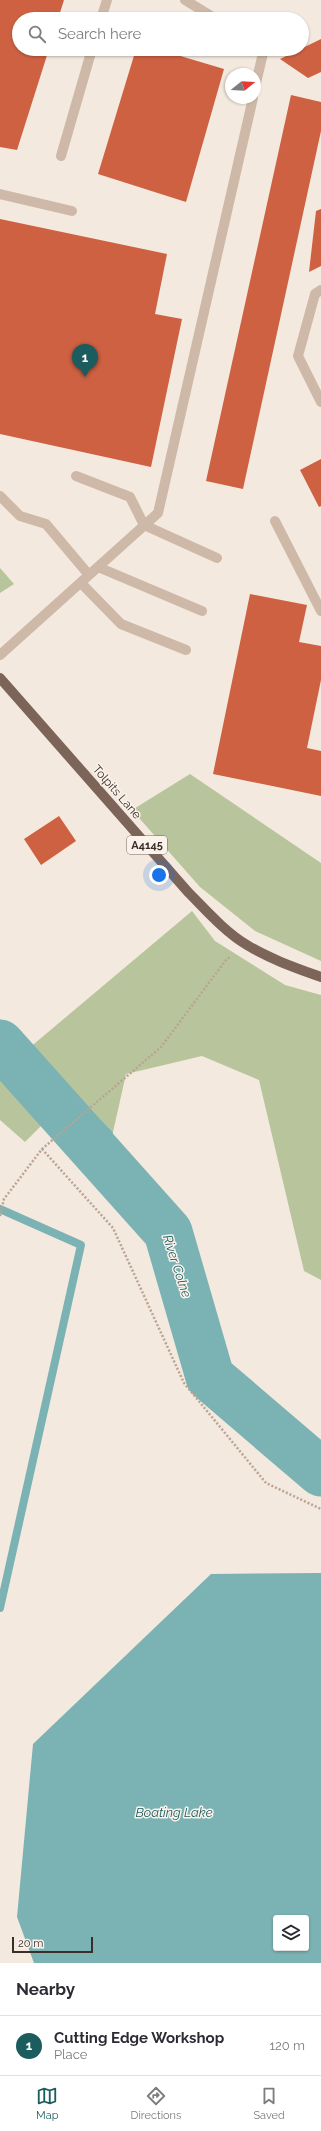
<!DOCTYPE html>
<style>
body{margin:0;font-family:Raleway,sans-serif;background:#f2f2f3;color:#2b2b33}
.controls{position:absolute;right:12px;bottom:12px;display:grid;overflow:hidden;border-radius:4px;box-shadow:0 1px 3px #0004}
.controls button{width:36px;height:36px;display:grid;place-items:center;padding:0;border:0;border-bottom:1px solid #e1e1e2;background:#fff;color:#2b2b33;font:20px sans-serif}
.compass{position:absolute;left:225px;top:68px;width:36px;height:36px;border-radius:50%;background:#fff;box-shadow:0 1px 3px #0004;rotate:72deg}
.scale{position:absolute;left:12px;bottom:10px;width:81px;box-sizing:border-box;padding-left:4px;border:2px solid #3a2e29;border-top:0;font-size:11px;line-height:14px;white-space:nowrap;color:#3a2e29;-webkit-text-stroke:3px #fbf3eb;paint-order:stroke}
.you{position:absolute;left:159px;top:875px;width:14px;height:14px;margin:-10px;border:3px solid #fff;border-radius:50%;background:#1a73e8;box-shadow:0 0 0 6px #1a73e833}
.badge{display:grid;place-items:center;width:26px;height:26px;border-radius:50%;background:#1b5c5f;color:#fff;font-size:13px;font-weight:700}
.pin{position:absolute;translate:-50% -33px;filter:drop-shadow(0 1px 2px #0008)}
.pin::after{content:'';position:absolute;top:21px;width:14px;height:12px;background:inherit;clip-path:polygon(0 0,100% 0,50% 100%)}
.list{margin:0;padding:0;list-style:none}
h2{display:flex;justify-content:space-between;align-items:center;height:52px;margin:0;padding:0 16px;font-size:17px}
h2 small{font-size:13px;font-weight:400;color:#7c7c81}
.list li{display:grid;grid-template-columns:26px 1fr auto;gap:12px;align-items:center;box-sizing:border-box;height:60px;padding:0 16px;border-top:1px solid #e1e1e2}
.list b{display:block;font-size:15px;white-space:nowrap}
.list p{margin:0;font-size:13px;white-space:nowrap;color:#7c7c81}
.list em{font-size:13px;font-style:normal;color:#7c7c81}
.icon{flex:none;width:22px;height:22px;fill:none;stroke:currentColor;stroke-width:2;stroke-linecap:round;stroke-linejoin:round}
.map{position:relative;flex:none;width:321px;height:1963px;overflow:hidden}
.search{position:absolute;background:#fff;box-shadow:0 1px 3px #0004;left:12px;right:12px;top:12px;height:44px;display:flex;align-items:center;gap:10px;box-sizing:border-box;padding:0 14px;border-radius:22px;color:#7c7c81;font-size:15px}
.sheet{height:112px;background:#fff}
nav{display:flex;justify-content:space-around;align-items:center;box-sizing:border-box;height:56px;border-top:1px solid #e1e1e2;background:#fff;font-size:11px;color:#7c7c81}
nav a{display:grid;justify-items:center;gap:2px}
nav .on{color:#1b5c5f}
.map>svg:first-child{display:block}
</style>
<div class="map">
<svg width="321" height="1963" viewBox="0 0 321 1963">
<rect width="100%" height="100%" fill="#f4e9de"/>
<path fill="#b8c59c" d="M0,568L14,584L0,593Z
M190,774L321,863V961L255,931L200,887L132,810Z
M192,911L215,941L285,985L321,995V1280L304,1271L259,1080L202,1056L126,1074L113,1132L28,1049Z
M0,1078L42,1125L25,1142L0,1120Z"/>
<path fill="#7bb2b4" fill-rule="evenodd" d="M0,1020L113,1132L101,1187L0,1078Z
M321,1573V1963H34L17,1917L33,1744L211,1574ZM276,1918H306V1948H276Z"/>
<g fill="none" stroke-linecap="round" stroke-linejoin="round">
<path stroke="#7bb2b4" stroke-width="8" d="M0,1209L81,1245L0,1608"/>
<path stroke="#7bb2b4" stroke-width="49" d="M0,1044L168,1232L210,1377L321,1472"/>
</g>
<path fill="#ce6142" d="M0,0H64L58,19H19V49H49L17,150L0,147Z
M321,39V72L308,78L280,59Z
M136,49H157L224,69L186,202L98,174Z
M291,95L321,102V131L243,489L206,481Z
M321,209V266L309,272L316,211Z
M0,219L167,254L155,314L182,319L151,467L0,434Z
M321,459V506L319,507L300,470Z
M250,594L307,605L299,642L321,646V680L307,748L321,751V796L213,774Z
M59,816L76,841L41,865L24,839Z"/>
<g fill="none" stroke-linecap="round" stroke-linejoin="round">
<path stroke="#baa392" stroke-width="2.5" stroke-dasharray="2 2" stroke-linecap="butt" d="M42,1149L113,1228L184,1383L266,1483L321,1509
M0,1216L4,1199L42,1149L161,1047L226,960L230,957"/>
<path stroke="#ceb9a8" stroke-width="10" d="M185,0L216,19
M101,19L107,0
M255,87L264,49
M61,156L92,49
M0,194L72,211
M321,290L315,294L298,356L321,402
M76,476L130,497L144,525L217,558
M0,496L20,516L46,524L89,575
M275,521L321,611
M98,567L202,611
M81,583L121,624L186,650
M0,655L158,513L253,98"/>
<path stroke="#7d6459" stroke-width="10" d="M0,678L188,892C206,910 225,932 247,945C270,959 296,968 321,977"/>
</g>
<g text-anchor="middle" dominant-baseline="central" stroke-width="3" stroke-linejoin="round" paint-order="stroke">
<rect fill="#fbf3eb" stroke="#746963" stroke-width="1" x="127" y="836" width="40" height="18" rx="3"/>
<g font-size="11" font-weight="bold" fill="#3a2e29">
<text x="147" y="845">A4145</text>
</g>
<g font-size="12" fill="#3a2e29" stroke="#fbf3eb">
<text transform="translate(117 792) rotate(49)">Tolpits Lane</text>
</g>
<g font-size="13" font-style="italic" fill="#1b5c5f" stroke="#fbf3eb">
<text transform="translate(177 1266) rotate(72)">River Colne</text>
<text x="174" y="1812">Boating Lake</text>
</g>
</g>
</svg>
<div class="controls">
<button><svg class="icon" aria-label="layers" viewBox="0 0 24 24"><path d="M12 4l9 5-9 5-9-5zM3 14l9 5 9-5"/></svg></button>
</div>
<svg class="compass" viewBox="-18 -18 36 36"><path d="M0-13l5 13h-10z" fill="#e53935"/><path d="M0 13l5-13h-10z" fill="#7c7c81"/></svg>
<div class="scale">20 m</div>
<div class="you"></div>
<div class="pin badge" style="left:85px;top:377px">1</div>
<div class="search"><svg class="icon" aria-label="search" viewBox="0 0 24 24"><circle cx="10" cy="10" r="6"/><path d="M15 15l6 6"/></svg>Search here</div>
</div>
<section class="sheet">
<h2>Nearby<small></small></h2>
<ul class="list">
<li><span class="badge">1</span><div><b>Cutting Edge Workshop</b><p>Place</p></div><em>120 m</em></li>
</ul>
</section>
<nav>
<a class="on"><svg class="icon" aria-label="map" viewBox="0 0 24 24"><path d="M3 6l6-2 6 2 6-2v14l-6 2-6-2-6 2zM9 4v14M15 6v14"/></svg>Map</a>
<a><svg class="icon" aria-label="directions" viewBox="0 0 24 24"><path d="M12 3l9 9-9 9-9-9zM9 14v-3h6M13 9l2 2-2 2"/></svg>Directions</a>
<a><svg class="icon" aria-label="saved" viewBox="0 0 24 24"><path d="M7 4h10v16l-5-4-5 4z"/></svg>Saved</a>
</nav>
